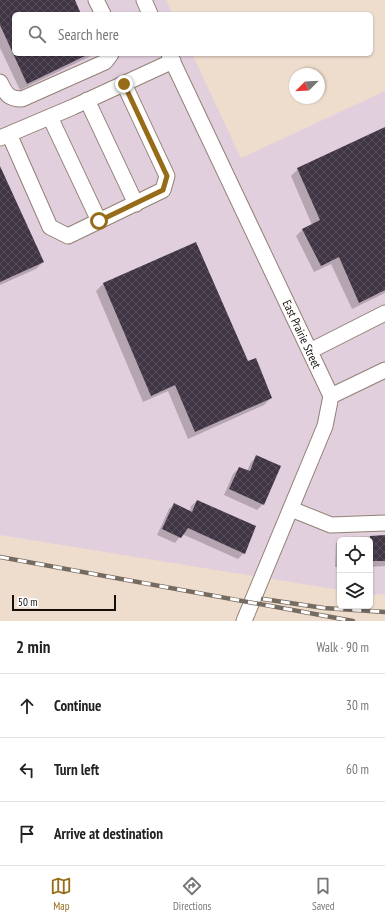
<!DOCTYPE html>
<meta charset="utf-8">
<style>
body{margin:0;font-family:"PT Sans Narrow",sans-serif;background:#f2f2f2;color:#222}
.controls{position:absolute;right:12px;bottom:12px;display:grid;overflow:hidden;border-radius:6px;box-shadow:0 1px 3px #0004}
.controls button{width:36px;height:36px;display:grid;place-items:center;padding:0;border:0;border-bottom:1px solid #e0e0e0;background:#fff;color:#222;font:20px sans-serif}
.compass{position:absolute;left:289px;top:68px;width:36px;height:36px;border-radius:50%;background:#fff;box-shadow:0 1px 3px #0004;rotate:246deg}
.scale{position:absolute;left:12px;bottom:10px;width:104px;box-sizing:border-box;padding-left:4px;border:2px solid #140e09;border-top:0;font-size:11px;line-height:14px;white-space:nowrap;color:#140e09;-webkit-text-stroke:3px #fff;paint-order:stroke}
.stop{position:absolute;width:12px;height:12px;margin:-9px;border:3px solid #976c19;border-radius:50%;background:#fff}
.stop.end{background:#976c19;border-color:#fff;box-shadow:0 1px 4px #0008}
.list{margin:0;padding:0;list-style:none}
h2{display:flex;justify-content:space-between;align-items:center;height:52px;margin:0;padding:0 16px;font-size:17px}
h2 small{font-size:13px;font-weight:400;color:#767676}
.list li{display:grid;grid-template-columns:26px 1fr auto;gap:12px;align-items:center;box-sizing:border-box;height:64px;padding:0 16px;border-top:1px solid #e0e0e0}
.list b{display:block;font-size:15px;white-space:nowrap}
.list em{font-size:13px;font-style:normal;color:#767676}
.icon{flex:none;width:22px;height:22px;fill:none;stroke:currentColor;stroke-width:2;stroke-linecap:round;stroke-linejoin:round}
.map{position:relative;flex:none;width:385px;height:621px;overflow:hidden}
.search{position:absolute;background:#fff;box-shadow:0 1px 3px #0004;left:12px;right:12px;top:12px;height:44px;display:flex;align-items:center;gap:10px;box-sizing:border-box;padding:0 14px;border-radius:6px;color:#767676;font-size:15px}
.sheet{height:244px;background:#fff}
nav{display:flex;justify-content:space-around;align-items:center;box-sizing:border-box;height:56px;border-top:1px solid #e0e0e0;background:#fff;font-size:11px;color:#767676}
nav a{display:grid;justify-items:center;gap:2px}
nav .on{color:#976c19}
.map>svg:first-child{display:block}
</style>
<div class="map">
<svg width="385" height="621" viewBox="0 0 385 621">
<defs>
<pattern id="building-cross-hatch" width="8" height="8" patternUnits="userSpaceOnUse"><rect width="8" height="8" fill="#403544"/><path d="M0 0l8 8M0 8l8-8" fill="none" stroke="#584f5b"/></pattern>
</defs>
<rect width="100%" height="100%" fill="#eedccd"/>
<path fill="#e2cfde" d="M0,0H166L173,14H14V54H192L241,158L385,91V594L370,595V540H340V590L0,535Z"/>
<path fill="#0003" d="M0,0H73L80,14H14V54H92L89,57L20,90L0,48Z
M385,128V293L352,309L331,264L314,272L296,236L303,229L312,225L291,176L298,169Z
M0,170L43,262L36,269L0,285Z
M195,243L247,363L271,398L264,405L188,439L168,391L143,402L96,291L103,284Z
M257,457L263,504L257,510L224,495L233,474L239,468L247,471L251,462Z
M197,501L255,526L244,553L238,559L182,534L175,543L157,535L169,509L175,504L190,511L191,506Z
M385,536V566L370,567V540H340V567H335L336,543L342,537Z"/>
<path fill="url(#building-cross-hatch)" d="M0,0H75L81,14H14V54H89L27,84L0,25Z
M385,127V290L359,303L339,257L321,266L302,229L320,220L297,168Z
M0,166L44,262L0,282Z
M196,242L248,361L256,358L272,398L195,432L175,385L151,396L103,283Z
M256,455L281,466L264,505L229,489L239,467L250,471Z
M197,500L256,526L245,554L188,528L181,538L162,529L174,503L192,512Z
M385,535V561H370V536Z"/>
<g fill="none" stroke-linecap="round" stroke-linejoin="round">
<defs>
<path id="minor" d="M96,0L103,14
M144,0L150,14
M169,54L331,396L325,426L244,621
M0,82C6,94 8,99 22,99L105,62L111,54
M87,100L136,204
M50,117L99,221
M9,134L50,227L68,236L163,190L167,176L124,84
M0,138L73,107L173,61
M310,351L385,313
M331,396L385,370
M291,509L331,525L385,523"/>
</defs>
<use href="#minor" stroke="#928174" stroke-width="17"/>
<use href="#minor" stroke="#fff" stroke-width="15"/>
<defs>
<path id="rail" d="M0,557L353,621
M263,599L324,608L385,612"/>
</defs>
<use href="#rail" stroke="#766b61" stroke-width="4.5"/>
<use href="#rail" stroke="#fff" stroke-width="3" stroke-dasharray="9" stroke-linecap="butt"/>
</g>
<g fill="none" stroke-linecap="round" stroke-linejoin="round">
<path stroke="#976c19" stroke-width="5" d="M99,221L163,190L167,176L124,84"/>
</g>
<g text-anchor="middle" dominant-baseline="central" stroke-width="4" stroke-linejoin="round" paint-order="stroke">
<g font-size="12" fill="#140e09" stroke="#fff">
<text transform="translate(302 334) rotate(65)">East Prairie Street</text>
</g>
</g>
</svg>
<div class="controls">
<button><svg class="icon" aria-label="locate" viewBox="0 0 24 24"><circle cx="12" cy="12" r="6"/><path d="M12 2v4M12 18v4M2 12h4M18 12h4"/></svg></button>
<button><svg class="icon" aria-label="layers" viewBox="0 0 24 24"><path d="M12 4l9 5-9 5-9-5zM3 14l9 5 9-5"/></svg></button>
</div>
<svg class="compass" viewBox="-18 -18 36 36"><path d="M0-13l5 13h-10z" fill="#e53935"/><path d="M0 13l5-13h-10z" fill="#767676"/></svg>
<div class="scale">50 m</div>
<div class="stop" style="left:99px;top:221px"></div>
<div class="stop end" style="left:124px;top:84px"></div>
<div class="search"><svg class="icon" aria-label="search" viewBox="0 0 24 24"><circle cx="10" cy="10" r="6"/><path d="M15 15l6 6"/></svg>Search here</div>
</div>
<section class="sheet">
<h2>2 min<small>Walk · 90 m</small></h2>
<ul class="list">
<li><svg class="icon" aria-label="ahead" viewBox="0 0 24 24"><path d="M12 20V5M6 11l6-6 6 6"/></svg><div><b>Continue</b></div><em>30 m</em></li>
<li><svg class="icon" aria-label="left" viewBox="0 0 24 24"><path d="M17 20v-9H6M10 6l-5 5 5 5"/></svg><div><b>Turn left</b></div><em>60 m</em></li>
<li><svg class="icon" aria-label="arrive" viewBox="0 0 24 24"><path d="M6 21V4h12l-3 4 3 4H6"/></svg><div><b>Arrive at destination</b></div></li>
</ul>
</section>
<nav>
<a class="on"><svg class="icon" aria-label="map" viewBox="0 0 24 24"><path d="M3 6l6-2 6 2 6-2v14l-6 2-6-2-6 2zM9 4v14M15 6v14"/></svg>Map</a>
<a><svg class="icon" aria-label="directions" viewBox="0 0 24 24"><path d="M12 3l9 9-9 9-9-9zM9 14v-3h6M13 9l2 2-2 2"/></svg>Directions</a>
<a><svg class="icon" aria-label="saved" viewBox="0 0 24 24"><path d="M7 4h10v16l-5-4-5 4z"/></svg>Saved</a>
</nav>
